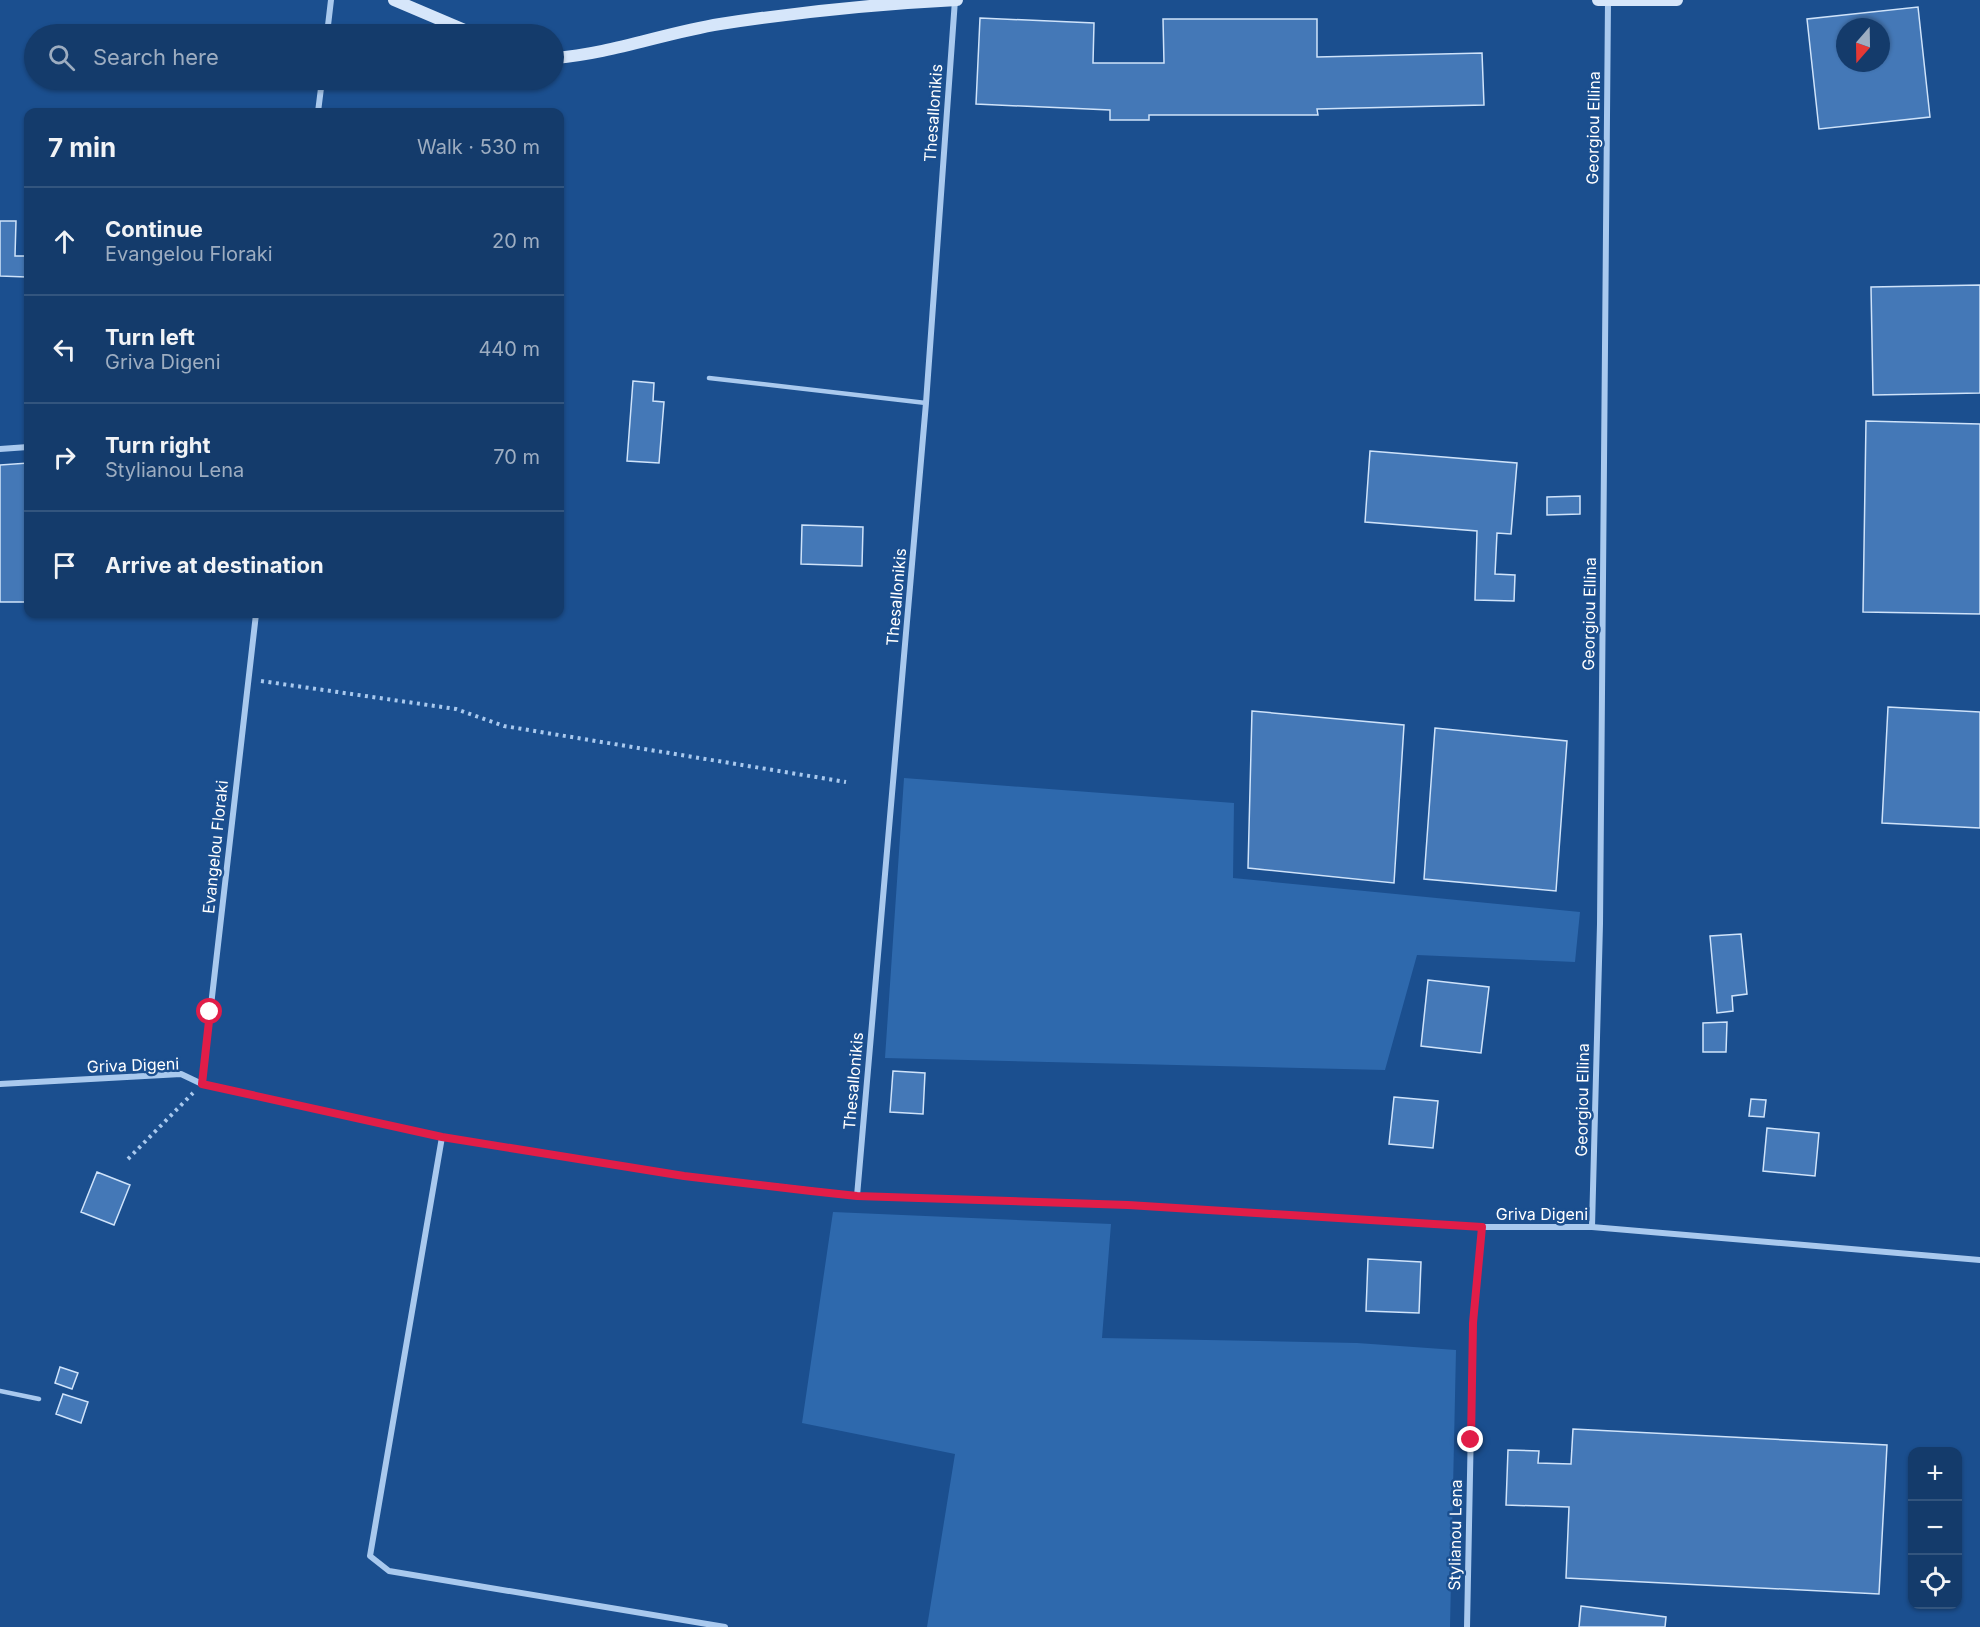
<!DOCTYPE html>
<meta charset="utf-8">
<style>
body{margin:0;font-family:Inter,sans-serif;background:#214673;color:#f1f3f6}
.controls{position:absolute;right:18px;bottom:18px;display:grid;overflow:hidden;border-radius:12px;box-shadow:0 2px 4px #0004}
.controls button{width:54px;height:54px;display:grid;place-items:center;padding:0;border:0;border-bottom:2px solid #33557e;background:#143b6b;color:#f1f3f6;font:30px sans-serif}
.compass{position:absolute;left:1836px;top:18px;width:54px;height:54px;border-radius:50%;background:#143b6b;box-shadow:0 2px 4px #0004;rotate:200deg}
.stop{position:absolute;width:18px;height:18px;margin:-14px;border:4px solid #e11d48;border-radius:50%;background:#fff}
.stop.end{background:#e11d48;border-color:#fff;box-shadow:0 2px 6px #0008}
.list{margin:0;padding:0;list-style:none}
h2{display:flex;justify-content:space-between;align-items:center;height:78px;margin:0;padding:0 24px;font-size:26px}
h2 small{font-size:20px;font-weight:400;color:#9dadc1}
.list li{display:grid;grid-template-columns:39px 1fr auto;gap:18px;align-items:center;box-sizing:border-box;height:108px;padding:0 24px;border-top:2px solid #33557e}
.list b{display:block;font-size:22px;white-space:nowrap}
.list p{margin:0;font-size:20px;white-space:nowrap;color:#9dadc1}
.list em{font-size:20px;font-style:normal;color:#9dadc1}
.icon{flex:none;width:33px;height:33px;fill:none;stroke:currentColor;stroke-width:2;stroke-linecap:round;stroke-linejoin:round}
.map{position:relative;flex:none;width:1980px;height:1627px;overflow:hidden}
.search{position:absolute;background:#143b6b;box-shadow:0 2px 4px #0004;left:24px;top:24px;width:540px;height:66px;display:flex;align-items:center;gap:15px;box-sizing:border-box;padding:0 21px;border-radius:33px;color:#9dadc1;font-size:22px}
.panel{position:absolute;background:#143b6b;box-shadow:0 2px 4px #0004;left:24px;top:108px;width:540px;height:510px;border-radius:12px}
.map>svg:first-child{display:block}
</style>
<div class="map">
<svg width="1980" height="1627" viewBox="0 0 1980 1627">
<rect width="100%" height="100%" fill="#1b4f8f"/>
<path fill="#2e69ad" d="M904,778L1234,803L1233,878L1580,912L1575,962L1417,955L1385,1070L885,1058Z
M833,1212L1111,1224L1102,1338L1357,1343L1456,1350L1450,1627H927L955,1454L802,1423Z"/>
<path fill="#4478b7" stroke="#cfe3fa" stroke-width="1.5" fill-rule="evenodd" d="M1918,7L1930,117L1819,129L1807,19ZM1845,27H1881V63H1845Z
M980,18L1094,23L1093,63H1164L1163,19H1317V57L1482,53L1484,105L1317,109L1318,115H1149V120H1110V110L976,104Z
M0,221H16L15,256H26V277L0,276Z
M1980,285V393L1873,395L1871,287Z
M633,381L654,383L653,401L664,402L659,463L627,461Z
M1866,421L1980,424V614L1863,612Z
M1370,451L1517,463L1511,534L1497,533L1495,574L1515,575L1514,601L1475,600L1477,531L1365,522Z
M28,463V602H0V465Z
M1580,496V514L1547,515V497Z
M802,525L863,527L862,566L801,564Z
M1888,707L1980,712V828L1882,823Z
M1252,711L1404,725L1394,883L1248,868Z
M1435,728L1567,741L1556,891L1424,879Z
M1741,934L1747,994L1732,996L1733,1011L1717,1013L1710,936Z
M1428,980L1489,987L1481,1053L1421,1046Z
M1727,1022L1726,1052H1703V1023Z
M893,1071L925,1073L923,1114L890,1112Z
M1394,1097L1438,1101L1433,1148L1389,1144Z
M1751,1099L1766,1100L1764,1117L1749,1116Z
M1767,1128L1819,1133L1815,1176L1763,1171Z
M97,1172L130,1185L114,1225L81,1212Z
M1368,1259L1421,1262L1419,1313L1366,1311Z
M60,1367L78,1373L72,1389L55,1383Z
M63,1394L88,1402L81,1423L56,1414Z
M1573,1429L1887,1445L1879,1594L1566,1578L1569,1507L1506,1505L1508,1450L1539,1451L1538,1463L1571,1464Z
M1581,1606L1666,1617L1665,1627H1579Z"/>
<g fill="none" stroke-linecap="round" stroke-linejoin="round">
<path stroke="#a9c9ee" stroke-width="4" stroke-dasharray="3 4.5" stroke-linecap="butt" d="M261,681L456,709L504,726L846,782
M128,1159L193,1093"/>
<path stroke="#a9c9ee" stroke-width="4.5" d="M709,378L926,403
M0,1391L39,1399"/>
<path stroke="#a9c9ee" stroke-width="6" d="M327,34L331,0
M318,112L322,80
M0,449L28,447
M0,1084L181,1074L202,1084L442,1137L684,1176L857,1196L1128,1205L1482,1227H1592L1980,1260
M202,1084L256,614
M442,1137L370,1556L389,1571L725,1627
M857,1196L926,403L955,0
M1592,1227L1600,924L1608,1
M1467,1627L1473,1323L1482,1227"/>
<path stroke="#d6e6fa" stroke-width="12" d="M394,0L474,34
M1598,0H1677
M554,58C610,54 664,33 720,24C798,12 878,4 957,0"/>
</g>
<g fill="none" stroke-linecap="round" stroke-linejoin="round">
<path stroke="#e11d48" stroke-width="8" d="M210,1012L202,1084L442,1137L684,1176L811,1191L857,1196L1128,1205L1482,1227L1473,1323L1471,1440"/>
</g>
<g text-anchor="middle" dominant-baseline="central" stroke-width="5" stroke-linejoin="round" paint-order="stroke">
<g font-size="16" fill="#fff" stroke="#1b4f8f">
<text transform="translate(933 113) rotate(-86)">Thesallonikis</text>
<text transform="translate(1593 128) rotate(-89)">Georgiou Ellina</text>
<text transform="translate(896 597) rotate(-85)">Thesallonikis</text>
<text transform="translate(1589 614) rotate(-89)">Georgiou Ellina</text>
<text transform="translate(215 847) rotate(-84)">Evangelou Floraki</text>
<text transform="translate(133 1065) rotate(-2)">Griva Digeni</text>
<text transform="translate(853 1081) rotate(-85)">Thesallonikis</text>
<text transform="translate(1582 1100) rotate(-89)">Georgiou Ellina</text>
<text x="1542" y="1214">Griva Digeni</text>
<text transform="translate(1455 1535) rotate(-89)">Stylianou Lena</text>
</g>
</g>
</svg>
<div class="controls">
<button>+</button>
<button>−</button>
<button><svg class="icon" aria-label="locate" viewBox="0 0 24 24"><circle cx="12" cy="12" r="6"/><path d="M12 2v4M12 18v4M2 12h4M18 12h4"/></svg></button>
</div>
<svg class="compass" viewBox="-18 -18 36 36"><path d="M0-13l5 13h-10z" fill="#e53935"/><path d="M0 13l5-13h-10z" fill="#9dadc1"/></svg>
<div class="stop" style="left:210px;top:1012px"></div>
<div class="stop end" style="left:1471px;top:1440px"></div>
<div class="search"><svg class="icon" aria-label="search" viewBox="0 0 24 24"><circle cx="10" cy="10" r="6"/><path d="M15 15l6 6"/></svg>Search here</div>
<section class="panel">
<h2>7 min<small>Walk · 530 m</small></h2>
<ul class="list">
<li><svg class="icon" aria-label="ahead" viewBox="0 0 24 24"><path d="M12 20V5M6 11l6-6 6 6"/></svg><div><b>Continue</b><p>Evangelou Floraki</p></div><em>20 m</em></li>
<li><svg class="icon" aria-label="left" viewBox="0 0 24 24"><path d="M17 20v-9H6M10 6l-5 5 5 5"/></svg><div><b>Turn left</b><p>Griva Digeni</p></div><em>440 m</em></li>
<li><svg class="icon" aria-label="right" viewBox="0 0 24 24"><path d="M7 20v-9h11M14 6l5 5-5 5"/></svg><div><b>Turn right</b><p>Stylianou Lena</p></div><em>70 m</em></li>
<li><svg class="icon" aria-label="arrive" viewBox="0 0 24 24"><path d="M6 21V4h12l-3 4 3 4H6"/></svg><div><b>Arrive at destination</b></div></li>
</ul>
</section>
</div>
